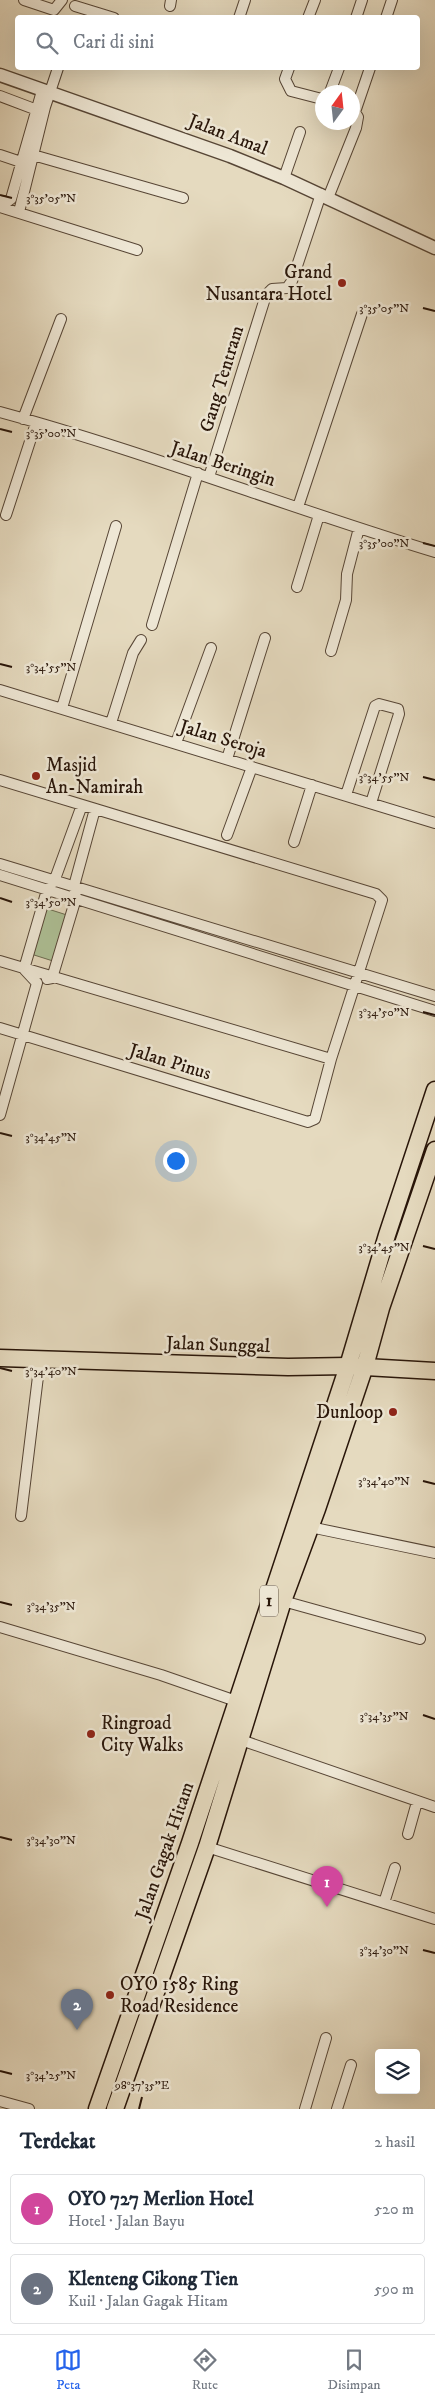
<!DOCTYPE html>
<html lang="id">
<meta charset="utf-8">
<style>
body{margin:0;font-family:"IM FELL DW Pica",serif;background:#f2f2f3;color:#1f2937}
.controls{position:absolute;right:15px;bottom:15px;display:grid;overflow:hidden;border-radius:5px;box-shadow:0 5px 20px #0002}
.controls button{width:45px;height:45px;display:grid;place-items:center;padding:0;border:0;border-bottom:1px solid #e0e1e3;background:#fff;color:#1f2937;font:25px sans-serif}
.compass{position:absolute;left:315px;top:85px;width:45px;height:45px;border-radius:50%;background:#fff;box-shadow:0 5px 20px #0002;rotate:15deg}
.you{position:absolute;left:175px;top:1160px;width:18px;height:18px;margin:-12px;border:4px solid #fff;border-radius:50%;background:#1a73e8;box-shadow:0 0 0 8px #1a73e833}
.badge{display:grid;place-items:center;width:32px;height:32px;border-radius:50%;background:#2563eb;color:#fff;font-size:16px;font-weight:700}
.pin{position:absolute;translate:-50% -41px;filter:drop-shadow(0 1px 2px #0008)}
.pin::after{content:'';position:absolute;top:26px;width:18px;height:15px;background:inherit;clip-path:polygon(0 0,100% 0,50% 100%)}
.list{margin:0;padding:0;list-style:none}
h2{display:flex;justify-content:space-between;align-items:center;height:65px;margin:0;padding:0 20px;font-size:21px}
h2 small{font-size:16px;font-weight:400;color:#747a83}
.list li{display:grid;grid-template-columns:32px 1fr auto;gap:15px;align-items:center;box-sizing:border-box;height:70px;margin:0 10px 10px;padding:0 10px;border:1px solid #e0e1e3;border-radius:5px}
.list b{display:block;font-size:19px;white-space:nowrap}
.list p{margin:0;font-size:16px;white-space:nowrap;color:#747a83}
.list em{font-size:16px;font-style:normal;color:#747a83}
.icon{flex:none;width:28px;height:28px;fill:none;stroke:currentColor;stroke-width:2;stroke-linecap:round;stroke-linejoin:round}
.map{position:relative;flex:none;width:435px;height:2109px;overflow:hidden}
.search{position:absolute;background:#fff;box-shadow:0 5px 20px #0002;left:15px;right:15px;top:15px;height:55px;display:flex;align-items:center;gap:12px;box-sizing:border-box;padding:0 18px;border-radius:5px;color:#747a83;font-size:19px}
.sheet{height:225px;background:#fff}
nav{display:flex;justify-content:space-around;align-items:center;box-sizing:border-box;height:70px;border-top:1px solid #e0e1e3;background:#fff;font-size:14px;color:#747a83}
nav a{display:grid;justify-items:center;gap:2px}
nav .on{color:#2563eb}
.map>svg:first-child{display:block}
</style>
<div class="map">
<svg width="435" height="2109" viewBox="0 0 435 2109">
<rect width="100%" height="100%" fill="#e5dabf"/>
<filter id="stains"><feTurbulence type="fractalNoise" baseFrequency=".004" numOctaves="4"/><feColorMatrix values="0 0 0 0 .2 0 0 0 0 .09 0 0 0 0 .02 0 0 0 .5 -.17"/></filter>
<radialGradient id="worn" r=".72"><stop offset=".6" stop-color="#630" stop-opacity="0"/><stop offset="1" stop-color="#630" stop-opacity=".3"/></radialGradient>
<path fill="#aec197" stroke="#6b6b50" d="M45,908L70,916L56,962L31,954Z"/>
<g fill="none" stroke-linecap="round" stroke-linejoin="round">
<defs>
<path id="minor" d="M24,0L54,10L62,0
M75,6L114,18
M170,6L171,0
M239,18L245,0
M308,18L315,0
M356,18L362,0
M386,18L392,0
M289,68L285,79L291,91L322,99
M330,92L339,68
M0,96L37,110
M0,155L21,162
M33,155L183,198
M284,178L300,132
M328,198L356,128L358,117L355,112L370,68
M0,201L7,202L11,199L42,91
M0,207L137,250
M19,212L45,107L58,68
M0,412C147,452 289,508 435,552
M23,419L61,319
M209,477L266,295L272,289L287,288L292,281L321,194
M298,507L362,314
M6,515L36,423
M297,587L319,515
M152,625L198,473
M331,651L346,600L347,574L359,528
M0,690L435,823
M62,708L116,526
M111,723L133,653L141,640
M176,743L211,648
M227,759L265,638
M0,780L376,894L382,900L331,1059L315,1119L308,1122L0,1028
M346,795L375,706L379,704L398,709L399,714L371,803
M227,835L252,767
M294,842L312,785
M0,864L435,996
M0,875L435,1011
M0,961L331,1059
M47,979L52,978L76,898L74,886L95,809
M37,983L24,969L47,890L55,879L82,805
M0,1115L37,983
M21,1516L40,1360
M310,1527L435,1553
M283,1601L420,1639
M0,1627L161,1675L236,1701
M241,1740L435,1807
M408,1834L417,1802
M207,1847L435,1919
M384,1903L395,1868
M0,2101L29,2109
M305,2109L326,2038
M337,2109L351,2065"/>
<path id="tertiary" d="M0,75L230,156L284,178L435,248"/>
<path id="primary" d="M0,1358L288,1367L348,1366L435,1371"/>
<path id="trunk" d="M97,2109L190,1843L348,1366L387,1235L435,1090
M115,2109L207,1847L283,1601L317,1509L365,1366L381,1308L435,1150"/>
</defs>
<use href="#minor" stroke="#574636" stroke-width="12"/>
<use href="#tertiary" stroke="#574636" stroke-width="15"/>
<use href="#primary" stroke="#281509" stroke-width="19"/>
<use href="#trunk" stroke="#281509" stroke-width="19"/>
<use href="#minor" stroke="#eee7d5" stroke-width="10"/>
<use href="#tertiary" stroke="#eee7d5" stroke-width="12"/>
<use href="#primary" stroke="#e5dabf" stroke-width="16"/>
<use href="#trunk" stroke="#e5dabf" stroke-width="16"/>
</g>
<path fill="none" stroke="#281509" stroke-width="2" d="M0,195L12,198M423,308L435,311M0,429L12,432M423,543L435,546M0,664L12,667M423,777L435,780M0,898L12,902M423,1012L435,1015M0,1133L12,1136M423,1246L435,1249M0,1368L12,1371M423,1481L435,1484M0,1602L12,1605M423,1715L435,1719M0,1837L12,1840M423,1950L435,1953M0,2071L12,2074M139,2109L142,2097"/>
<g fill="#8f2418" stroke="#eee7d5" stroke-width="2">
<circle cx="342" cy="283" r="5"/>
<circle cx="36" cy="776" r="5"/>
<circle cx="393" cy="1412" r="5"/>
<circle cx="91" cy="1734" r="5"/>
<circle cx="110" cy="1995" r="5"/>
</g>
<g text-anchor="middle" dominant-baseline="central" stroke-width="5" stroke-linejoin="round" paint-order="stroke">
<rect fill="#eee7d5" stroke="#635446" stroke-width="1" x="260" y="1585.5" width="18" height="31" rx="4"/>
<g font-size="18" font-weight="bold" fill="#281509">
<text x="269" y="1601">1</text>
</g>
<g font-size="19" fill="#281509" stroke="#eee7d5">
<text transform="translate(228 135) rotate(21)">Jalan Amal</text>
<text transform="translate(222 379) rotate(-73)">Gang Tentram</text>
<text transform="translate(223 464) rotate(18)">Jalan Beringin</text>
<text transform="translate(223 739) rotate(17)">Jalan Seroja</text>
<text transform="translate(170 1062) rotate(17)">Jalan Pinus</text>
<text transform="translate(218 1345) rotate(2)">Jalan Sunggal</text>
<text transform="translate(165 1851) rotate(-71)">Jalan Gagak Hitam</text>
</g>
<g font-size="19" fill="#281509" stroke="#eee7d5" text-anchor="start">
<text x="332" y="272" text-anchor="end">Grand<tspan x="332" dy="22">Nusantara Hotel</tspan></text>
<text x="46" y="765">Masjid<tspan x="46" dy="22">An-Namirah</tspan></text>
<text x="383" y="1412" text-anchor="end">Dunloop</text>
<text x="101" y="1723">Ringroad<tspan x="101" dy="22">City Walks</tspan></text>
<text x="120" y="1984">OYO 1585 Ring<tspan x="120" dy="22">Road Residence</tspan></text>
</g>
</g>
<g font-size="12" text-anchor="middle" fill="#281509" stroke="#eee7d5" stroke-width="5" stroke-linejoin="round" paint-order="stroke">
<text x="51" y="202">3°35'05"N</text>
<text x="384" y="312">3°35'05"N</text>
<text x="51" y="437">3°35'00"N</text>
<text x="384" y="547">3°35'00"N</text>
<text x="51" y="671">3°34'55"N</text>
<text x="384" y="781">3°34'55"N</text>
<text x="51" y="906">3°34'50"N</text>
<text x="384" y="1016">3°34'50"N</text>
<text x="51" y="1141">3°34'45"N</text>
<text x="384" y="1251">3°34'45"N</text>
<text x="51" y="1375">3°34'40"N</text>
<text x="384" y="1485">3°34'40"N</text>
<text x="51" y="1610">3°34'35"N</text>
<text x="384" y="1720">3°34'35"N</text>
<text x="51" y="1844">3°34'30"N</text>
<text x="384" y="1954">3°34'30"N</text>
<text x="51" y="2079">3°34'25"N</text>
<text x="142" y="2089">98°37'35"E</text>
</g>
<rect width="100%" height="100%" filter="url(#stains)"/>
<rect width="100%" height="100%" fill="url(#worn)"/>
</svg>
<div class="controls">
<button><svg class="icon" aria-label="layers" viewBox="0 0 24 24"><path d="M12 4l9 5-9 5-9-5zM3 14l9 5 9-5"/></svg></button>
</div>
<svg class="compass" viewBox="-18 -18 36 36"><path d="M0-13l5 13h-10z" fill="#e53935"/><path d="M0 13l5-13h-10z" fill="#747a83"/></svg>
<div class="you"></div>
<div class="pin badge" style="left:327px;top:1907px;background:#d1479c">1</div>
<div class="pin badge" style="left:77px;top:2030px;background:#6b7280">2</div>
<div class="search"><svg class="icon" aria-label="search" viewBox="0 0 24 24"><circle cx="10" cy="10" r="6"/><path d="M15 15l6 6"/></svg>Cari di sini</div>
</div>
<section class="sheet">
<h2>Terdekat<small>2 hasil</small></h2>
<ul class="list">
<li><span class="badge" style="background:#d1479c">1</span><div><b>OYO 727 Merlion Hotel</b><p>Hotel · Jalan Bayu</p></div><em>520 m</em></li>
<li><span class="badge" style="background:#6b7280">2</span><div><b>Klenteng Cikong Tien</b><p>Kuil · Jalan Gagak Hitam</p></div><em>590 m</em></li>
</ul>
</section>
<nav>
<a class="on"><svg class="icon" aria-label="map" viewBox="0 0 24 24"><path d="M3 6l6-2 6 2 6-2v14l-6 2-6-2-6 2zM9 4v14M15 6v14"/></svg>Peta</a>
<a><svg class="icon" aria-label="directions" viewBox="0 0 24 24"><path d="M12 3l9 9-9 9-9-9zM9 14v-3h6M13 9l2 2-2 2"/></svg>Rute</a>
<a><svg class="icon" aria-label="saved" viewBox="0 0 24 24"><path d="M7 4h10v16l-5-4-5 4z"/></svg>Disimpan</a>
</nav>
